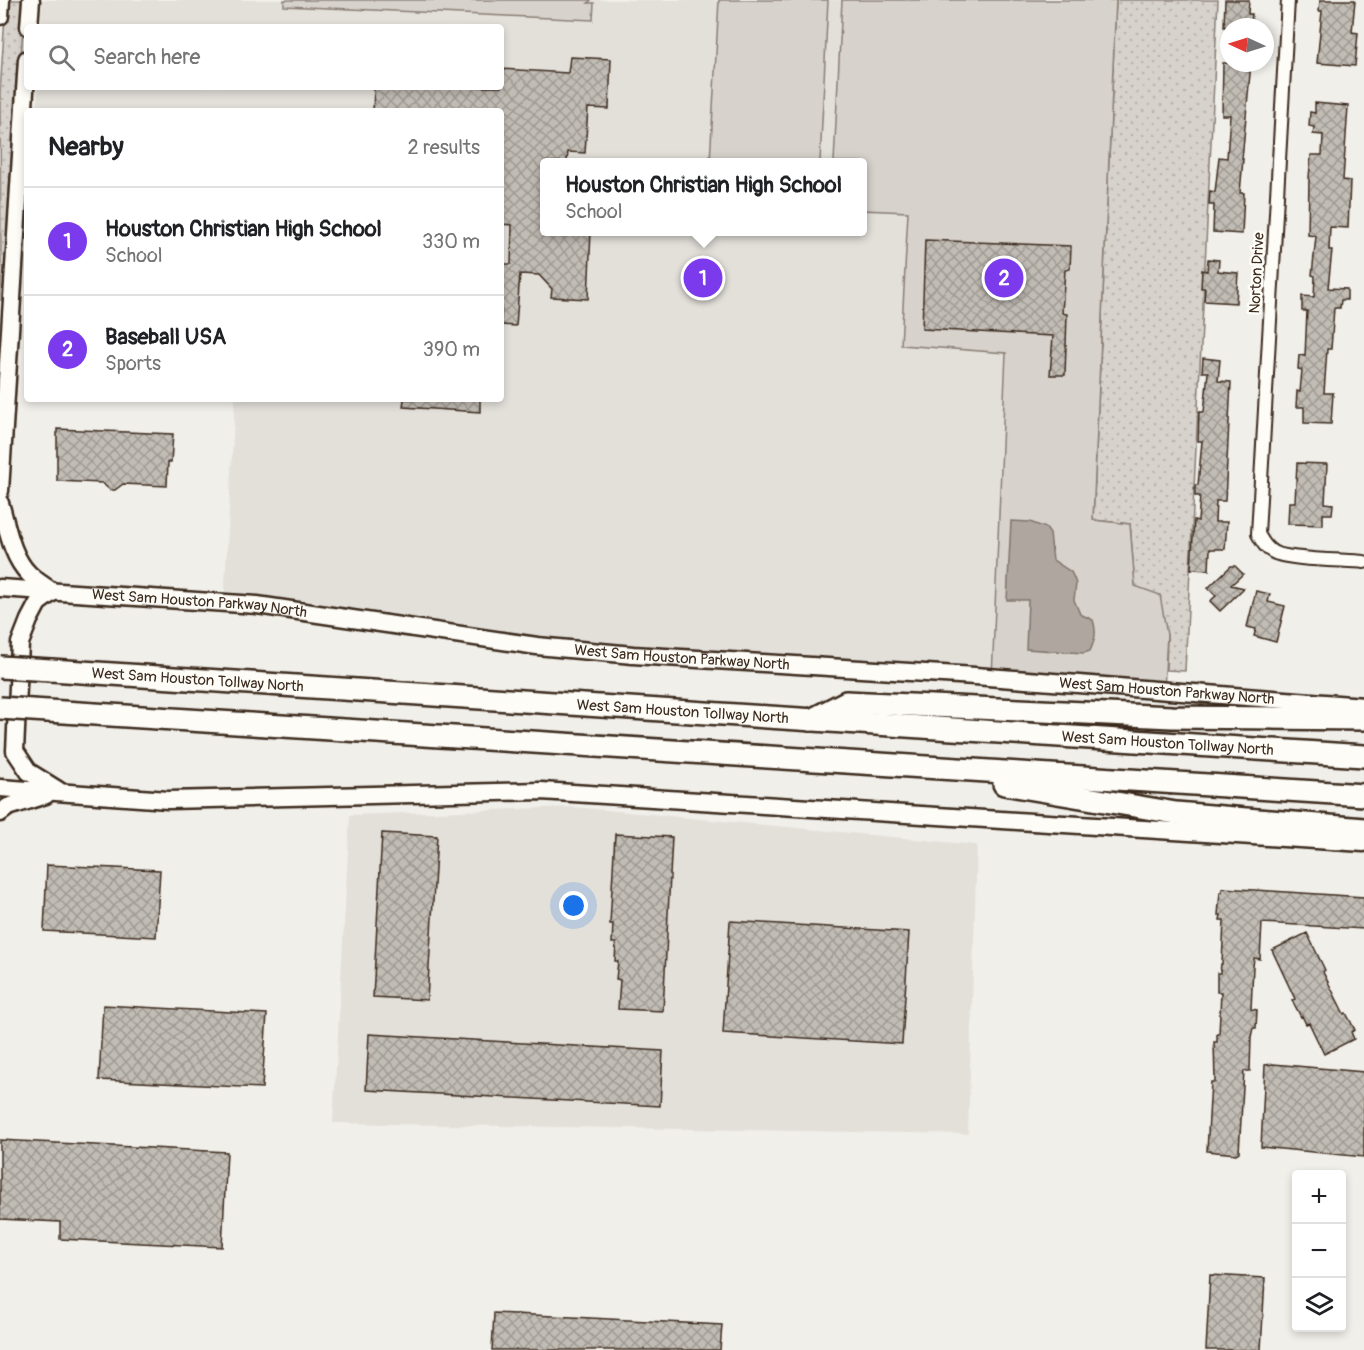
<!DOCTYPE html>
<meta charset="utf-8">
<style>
body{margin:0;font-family:Pangolin,sans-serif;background:#f6f6f6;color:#202124}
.controls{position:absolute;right:18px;bottom:18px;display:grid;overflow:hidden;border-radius:6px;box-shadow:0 3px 9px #0003}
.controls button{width:54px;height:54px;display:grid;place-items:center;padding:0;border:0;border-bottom:2px solid #e0e0e0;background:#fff;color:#202124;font:30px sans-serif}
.compass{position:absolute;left:1220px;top:18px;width:54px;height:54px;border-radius:50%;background:#fff;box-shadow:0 3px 9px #0003;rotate:274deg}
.you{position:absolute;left:574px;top:906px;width:21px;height:21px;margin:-15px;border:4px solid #fff;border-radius:50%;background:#1a73e8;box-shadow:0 0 0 9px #1a73e833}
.badge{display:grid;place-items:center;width:39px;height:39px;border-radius:50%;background:#7c3aed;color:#fff;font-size:20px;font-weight:700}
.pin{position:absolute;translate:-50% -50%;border:3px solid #fff;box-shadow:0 2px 6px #0006}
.popup{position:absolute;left:540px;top:158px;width:327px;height:78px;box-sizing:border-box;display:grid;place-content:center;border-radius:6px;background:#fff;filter:drop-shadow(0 2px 4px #0005);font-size:20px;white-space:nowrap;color:#757577}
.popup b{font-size:22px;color:#202124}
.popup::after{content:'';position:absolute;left:50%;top:100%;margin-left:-12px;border:12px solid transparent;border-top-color:#fff}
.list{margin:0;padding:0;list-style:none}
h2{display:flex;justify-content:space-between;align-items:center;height:78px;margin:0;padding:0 24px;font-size:26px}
h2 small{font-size:20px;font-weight:400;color:#757577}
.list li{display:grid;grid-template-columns:39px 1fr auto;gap:18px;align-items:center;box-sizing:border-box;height:108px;padding:0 24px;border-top:2px solid #e0e0e0}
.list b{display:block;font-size:22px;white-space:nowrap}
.list p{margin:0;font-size:20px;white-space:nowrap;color:#757577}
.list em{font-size:20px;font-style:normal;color:#757577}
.icon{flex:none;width:33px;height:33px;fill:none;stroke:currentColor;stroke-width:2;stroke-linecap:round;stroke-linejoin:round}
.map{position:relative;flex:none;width:1364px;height:1350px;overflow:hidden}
.search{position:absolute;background:#fff;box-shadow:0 3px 9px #0003;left:24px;top:24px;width:480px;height:66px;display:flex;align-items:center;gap:15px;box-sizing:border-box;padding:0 21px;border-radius:6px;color:#757577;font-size:22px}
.panel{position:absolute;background:#fff;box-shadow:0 3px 9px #0003;left:24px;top:108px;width:480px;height:294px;border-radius:6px}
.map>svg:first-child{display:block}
</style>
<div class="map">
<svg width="1364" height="1350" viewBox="0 0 1364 1350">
<defs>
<pattern id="grass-dots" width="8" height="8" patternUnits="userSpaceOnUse" patternTransform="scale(1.5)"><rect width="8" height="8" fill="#d7d2cc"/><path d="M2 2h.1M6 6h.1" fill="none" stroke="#b9b4af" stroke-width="1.8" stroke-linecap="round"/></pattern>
<pattern id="building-cross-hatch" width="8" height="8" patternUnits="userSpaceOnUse" patternTransform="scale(1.5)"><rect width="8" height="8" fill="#c1bcb4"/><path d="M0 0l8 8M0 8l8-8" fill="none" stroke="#9e9992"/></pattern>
</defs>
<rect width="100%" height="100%" fill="#f1efea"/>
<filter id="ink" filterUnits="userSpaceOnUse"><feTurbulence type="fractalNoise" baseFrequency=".0167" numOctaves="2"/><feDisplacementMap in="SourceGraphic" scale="12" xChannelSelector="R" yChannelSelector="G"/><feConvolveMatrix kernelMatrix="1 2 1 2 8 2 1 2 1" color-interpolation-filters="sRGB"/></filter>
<g filter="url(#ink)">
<path fill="#e3e0da" d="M42,0H842L834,162H544V232H862V210L908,212L901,345L1006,353L992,677L633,655L224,603L235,399H501V111H37L38,87H501V27H41Z
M574,807L977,845L968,1134L333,1123L350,815Z"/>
<path fill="url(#grass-dots)" stroke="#897e75" stroke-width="1.5" d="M6,0H25L6,277L1,301L0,93Z
M1116,0H1218L1185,671L1166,670L1167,635L1135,587L1130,524L1093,520Z"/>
<path fill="#d7d2cc" stroke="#897e75" stroke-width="1.5" d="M284,0H591L588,3H594L593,20L284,6Z
M719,0H828L820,162H710Z
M842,0H1116L1093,520L1130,524L1135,586L1160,595L1167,635L1164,690L992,677L1006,353L901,345L908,212L862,210V162H834Z"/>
<path fill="#aea69f" stroke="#80746b" stroke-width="1.5" d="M1011,521L1030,522L1046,528L1050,534L1053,560L1071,572L1074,578L1076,584L1074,600L1080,614L1093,620C1097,632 1095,640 1090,651L1084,653L1026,649L1028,600H1007Z"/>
<path fill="url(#building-cross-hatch)" stroke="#3b2a1e" stroke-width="1.5" d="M1225,0H1249L1248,14H1252L1251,27H1224Z
M1320,0H1355L1352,32L1358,33L1355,66L1317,63L1322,11H1319Z
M570,57L611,59L609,109L588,108L585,153L568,152L567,162H544V231H591L588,299L551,297L552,289L539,275L520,274L516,326L501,325V264H511L512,225L501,224V111H373L374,87H501V69L568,73Z
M1223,63H1251L1242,159H1243L1240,193H1244L1242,234L1213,232L1214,205H1209L1210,191L1215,192L1219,157L1227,158L1230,115H1222Z
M1315,103L1348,106L1343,180L1350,181L1348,228L1330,227L1329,250H1332L1328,288L1347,289V300H1341L1340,308H1334L1331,349H1327L1324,393H1333L1331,424L1304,423V407H1296L1297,391L1300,392L1302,370L1298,369L1299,355L1305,356L1307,311H1302V296L1314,297L1315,276L1312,275L1316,236L1308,235L1309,178L1311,155H1322L1323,135L1313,134L1314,127L1309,126L1310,112L1315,113Z
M925,240L1071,246L1070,269L1065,270L1062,313L1067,314L1065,375H1050L1053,336L922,329Z
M1208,259L1219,260L1218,271L1238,273L1236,303L1204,301L1205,288H1201L1202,270L1207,271Z
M1203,358L1220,360L1218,381L1231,382L1225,501H1216L1215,522H1227L1225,549H1210L1209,570L1191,569L1194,520L1198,521L1200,496H1195V485H1198L1202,441H1198L1199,412H1204L1208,372H1202Z
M404,399H480V412L403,407Z
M57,429L173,434L171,462H168L167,486L123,484L115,490H110L102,483L57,481Z
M1297,463L1327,464L1325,503L1333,504L1332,514H1323V525L1288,524L1289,502H1295Z
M1231,566H1235L1243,574L1231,585L1244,588L1220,611L1210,601L1216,596L1208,588Z
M1256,591L1270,594L1268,602L1285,606L1276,642L1254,636L1256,629L1247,627Z
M382,833L437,836L427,1000L373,997Z
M615,834L672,837L663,1011L618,1009L620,980L616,979L618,961H615L616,943H612L613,924H610Z
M47,865L160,870L156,937L44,931Z
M1222,888L1364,897V929L1262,923L1260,959L1254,958L1253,967L1251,1009L1257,1010L1256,1028H1253L1251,1037L1250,1071H1244L1239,1152L1236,1154L1207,1151L1211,1082H1215L1214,1042H1217V1034H1219L1221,992H1217V973H1220L1221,964H1222L1224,920H1220L1221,915H1218L1220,892H1222Z
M730,921L909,932L902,1044L723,1033Z
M1307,933L1325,970L1323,972L1344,1014L1346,1013L1355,1030L1351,1032L1354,1039L1324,1054L1309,1023L1306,1024L1302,1016L1301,1017L1292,1000L1295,999L1272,950Z
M103,1005L267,1014L262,1088L99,1080Z
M369,1034L663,1051L660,1106L366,1090Z
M1273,1064L1364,1072V1157L1261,1147L1265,1065Z
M0,1140L227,1152L222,1247L60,1239V1222L0,1219Z
M1210,1275L1265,1278L1261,1350H1206Z
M494,1313L722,1325L720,1350H492Z"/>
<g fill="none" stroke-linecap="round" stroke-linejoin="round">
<defs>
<path id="minor" d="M1288,0L1258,534C1262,541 1265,548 1273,552C1286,560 1345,560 1364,562"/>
<g id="secondary">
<path d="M0,16L1,0"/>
<path d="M29,27L31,0"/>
<path d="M0,491L27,59"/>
<path d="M0,503C7,526 11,556 29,574C36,581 45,586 53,592"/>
<path id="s1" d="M0,588L257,605L537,646L633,655L975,676L1364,706"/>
<path d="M53,592L38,603L29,620L20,643L15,751L29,772L58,790"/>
<path d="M0,788L168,800L541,791L1364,843"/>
<path d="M0,813L8,807L46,795"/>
</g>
<g id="motorway">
<path id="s2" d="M51,670L1364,756"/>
<path d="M48,711L1364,795"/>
<path d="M811,720L846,702L1172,717L1364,719"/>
<path d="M1004,784L1176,813L1364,829"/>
</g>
</defs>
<use href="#minor" stroke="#3b2a1e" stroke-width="16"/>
<use href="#secondary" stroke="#3b2a1e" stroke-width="21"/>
<use href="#motorway" stroke="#3b2a1e" stroke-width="26"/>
<use href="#minor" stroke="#fdfcf7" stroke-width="12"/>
<use href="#secondary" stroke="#fdfcf7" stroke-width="16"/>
<use href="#motorway" stroke="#fdfcf7" stroke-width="21"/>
<defs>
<path id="motorway-bridge" d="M0,667L51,670
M0,708L48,711"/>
</defs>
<use href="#motorway-bridge" stroke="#3b2a1e" stroke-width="26" stroke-linecap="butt"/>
<use href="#motorway-bridge" stroke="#fdfcf7" stroke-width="21"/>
</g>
</g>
<g text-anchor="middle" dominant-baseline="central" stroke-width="5" stroke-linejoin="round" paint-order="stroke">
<g font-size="15" fill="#3b2a1e" stroke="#fdfcf7">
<text transform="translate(1257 273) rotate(-87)">Norton Drive</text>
<text stroke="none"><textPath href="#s1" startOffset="200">West Sam Houston Parkway North</textPath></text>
<text stroke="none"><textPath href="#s1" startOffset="686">West Sam Houston Parkway North</textPath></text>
<text stroke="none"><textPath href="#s2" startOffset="147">West Sam Houston Tollway North</textPath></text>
<text stroke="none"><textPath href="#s1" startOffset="1172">West Sam Houston Parkway North</textPath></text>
<text stroke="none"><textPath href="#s2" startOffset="633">West Sam Houston Tollway North</textPath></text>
<text stroke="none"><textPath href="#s2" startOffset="1119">West Sam Houston Tollway North</textPath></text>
</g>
</g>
</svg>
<div class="controls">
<button>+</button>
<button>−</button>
<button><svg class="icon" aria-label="layers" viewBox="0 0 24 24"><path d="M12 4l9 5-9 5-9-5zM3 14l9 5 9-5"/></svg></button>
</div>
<svg class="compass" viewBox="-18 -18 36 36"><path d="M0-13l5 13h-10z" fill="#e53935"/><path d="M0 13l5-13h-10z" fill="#757577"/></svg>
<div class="you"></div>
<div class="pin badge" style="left:703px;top:278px">1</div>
<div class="popup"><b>Houston Christian High School</b>School</div>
<div class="pin badge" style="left:1004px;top:278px">2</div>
<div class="search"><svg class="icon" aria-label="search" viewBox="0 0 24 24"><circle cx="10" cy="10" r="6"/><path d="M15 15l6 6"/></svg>Search here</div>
<section class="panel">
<h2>Nearby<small>2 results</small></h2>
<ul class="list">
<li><span class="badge">1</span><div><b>Houston Christian High School</b><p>School</p></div><em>330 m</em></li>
<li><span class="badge">2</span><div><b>Baseball USA</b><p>Sports</p></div><em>390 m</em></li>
</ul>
</section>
</div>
